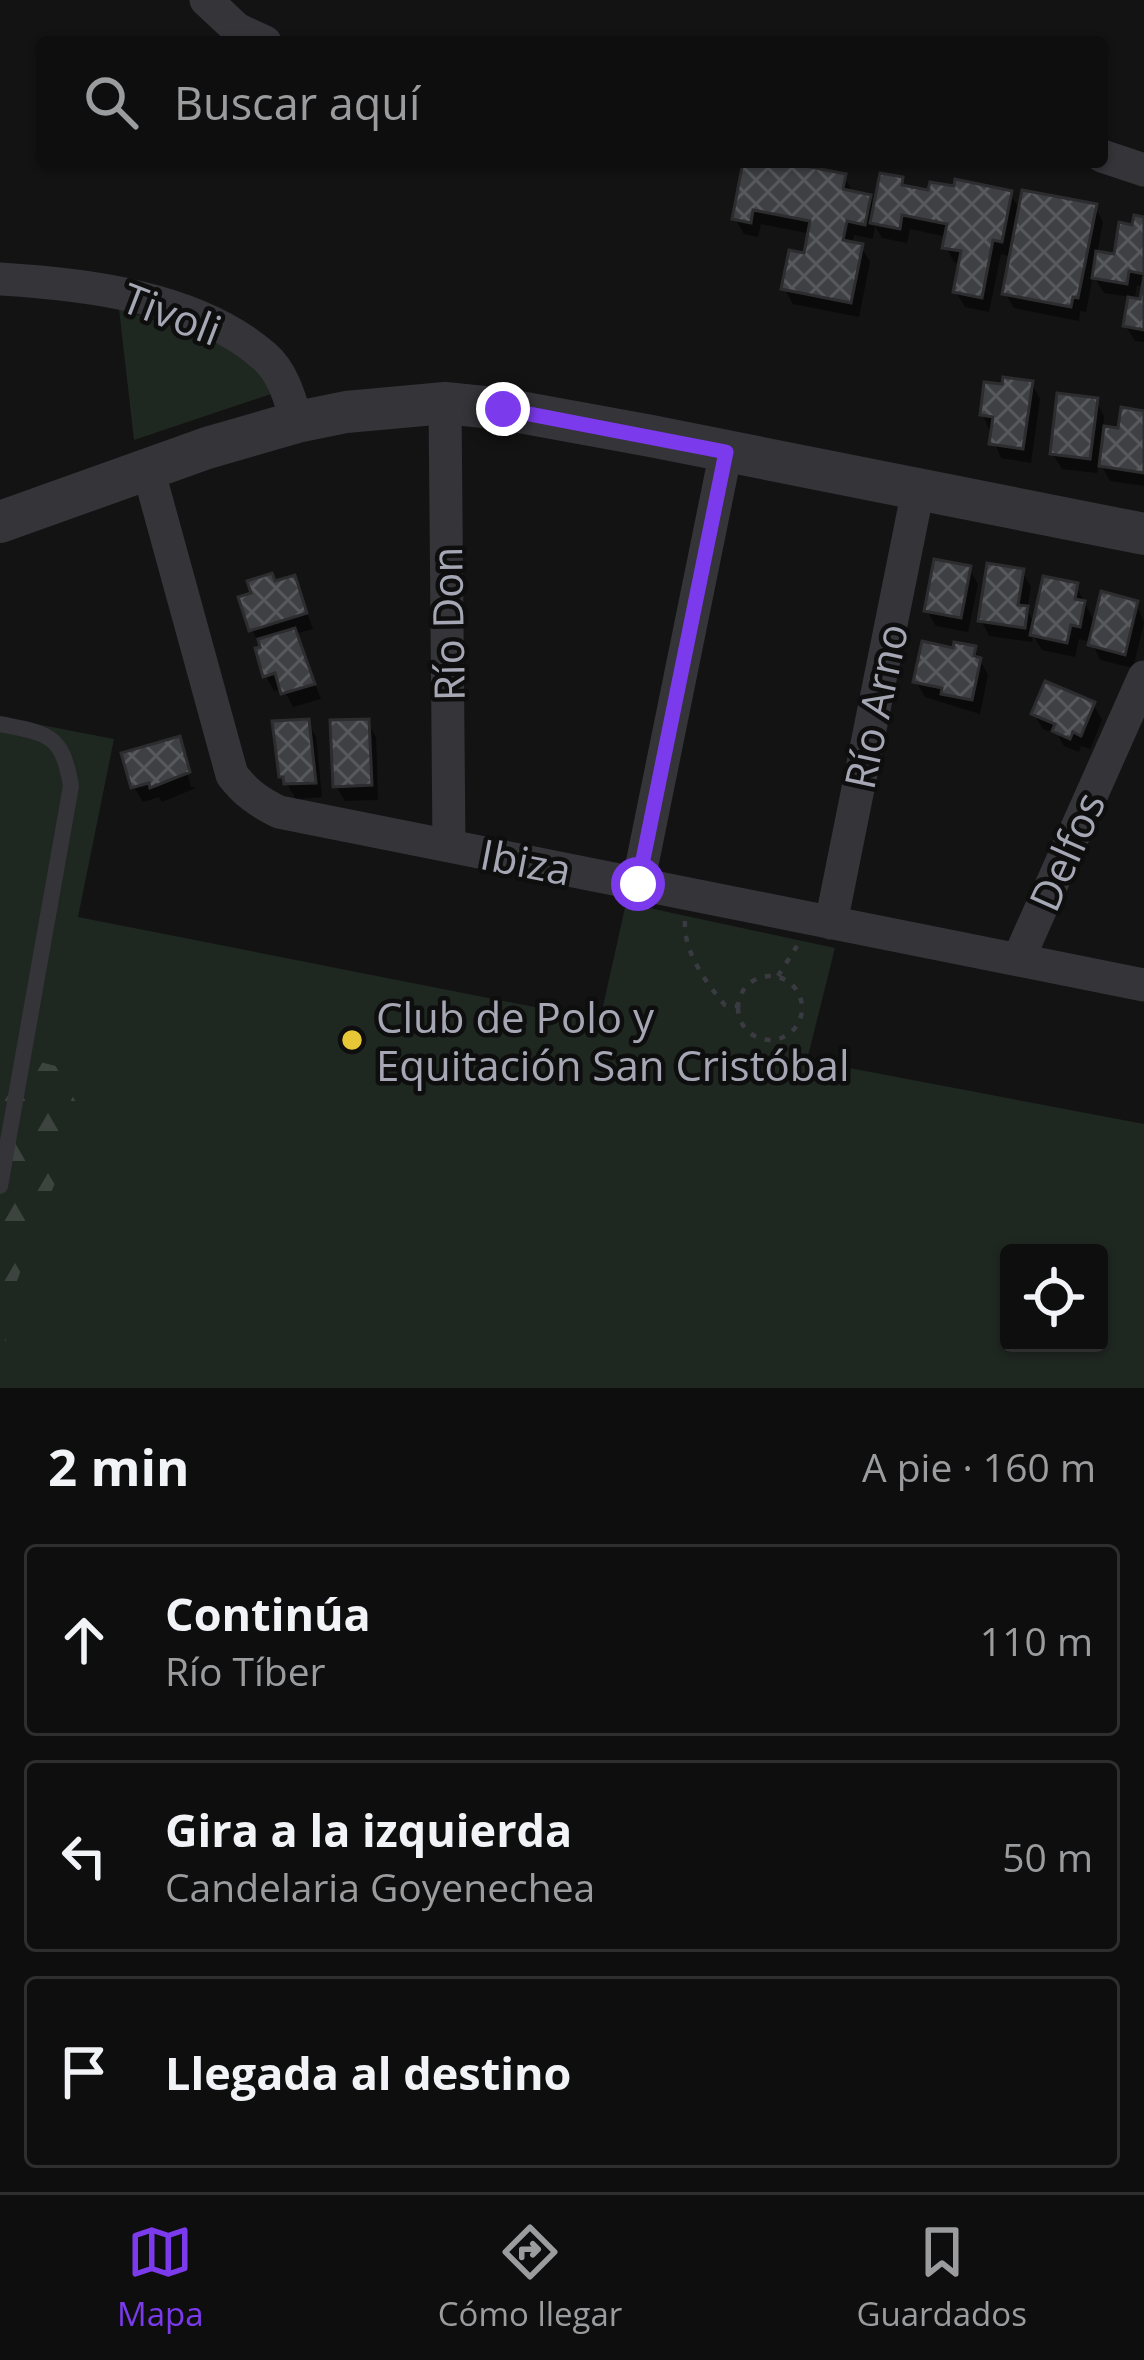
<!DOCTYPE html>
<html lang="es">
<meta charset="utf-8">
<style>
body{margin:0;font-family:"Open Sans",sans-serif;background:#1c1c1d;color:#f1f3f6}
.controls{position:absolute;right:36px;bottom:36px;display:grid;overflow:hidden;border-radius:12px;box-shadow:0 3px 9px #0004}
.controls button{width:108px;height:108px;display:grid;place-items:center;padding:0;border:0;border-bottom:3px solid #2e2e2f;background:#0e0e0f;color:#f1f3f6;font:60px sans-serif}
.stop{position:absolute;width:36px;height:36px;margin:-27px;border:9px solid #7c3aed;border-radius:50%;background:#fff}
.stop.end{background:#7c3aed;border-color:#fff;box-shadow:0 3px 12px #0008}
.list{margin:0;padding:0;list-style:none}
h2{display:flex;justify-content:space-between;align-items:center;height:156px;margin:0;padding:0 48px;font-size:51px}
h2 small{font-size:39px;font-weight:400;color:#9b9c9e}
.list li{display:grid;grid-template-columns:78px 1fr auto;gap:36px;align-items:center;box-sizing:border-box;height:192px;margin:0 24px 24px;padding:0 24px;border:3px solid #2e2e2f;border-radius:12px}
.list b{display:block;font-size:45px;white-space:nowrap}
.list p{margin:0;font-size:39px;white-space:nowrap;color:#9b9c9e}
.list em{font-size:39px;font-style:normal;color:#9b9c9e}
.icon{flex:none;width:66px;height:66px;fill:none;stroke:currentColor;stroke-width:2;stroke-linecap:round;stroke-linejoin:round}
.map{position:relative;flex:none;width:1144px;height:1388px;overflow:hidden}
.search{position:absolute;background:#0e0e0f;box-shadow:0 3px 9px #0004;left:36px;right:36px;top:36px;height:132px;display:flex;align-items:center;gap:30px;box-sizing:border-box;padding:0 42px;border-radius:12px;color:#9b9c9e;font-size:45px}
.sheet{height:804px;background:#0e0e0f}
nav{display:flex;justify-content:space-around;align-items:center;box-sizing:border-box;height:168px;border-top:3px solid #2e2e2f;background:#0e0e0f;font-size:33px;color:#9b9c9e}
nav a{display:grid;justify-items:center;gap:6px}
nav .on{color:#7c3aed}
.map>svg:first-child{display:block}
</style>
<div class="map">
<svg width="1144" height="1388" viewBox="0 0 1144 1388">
<defs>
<pattern id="forest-firs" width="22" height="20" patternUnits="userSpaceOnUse" patternTransform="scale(3)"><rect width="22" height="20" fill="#1f2721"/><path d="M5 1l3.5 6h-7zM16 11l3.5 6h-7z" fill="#3d443f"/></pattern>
<pattern id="building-cross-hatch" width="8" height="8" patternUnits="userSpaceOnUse" patternTransform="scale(3)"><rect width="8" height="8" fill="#3f4044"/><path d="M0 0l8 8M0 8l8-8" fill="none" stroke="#58595d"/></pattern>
</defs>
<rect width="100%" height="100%" fill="#131314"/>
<path fill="#1f2721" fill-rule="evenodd" d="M119,309L223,342L286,389L134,440Z
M0,717L114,739L78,917L600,1020L626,903L835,948L807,1060L1144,1124V1388H0ZM1009,1253H1099V1343H1009Z"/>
<path fill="url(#forest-firs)" d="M0,1052L56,1066L84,1117L39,1220L13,1292L0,1380Z"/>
<path fill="#0007" d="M746,162H769L844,177L853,192L869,197L876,209L901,180L906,188L930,193L1010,194L1021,212L1095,207L1103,222L1097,254L1116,257L1144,220V287L1137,285L1134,301L1143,302L1144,294V342L1135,341L1126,326L1131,297L1104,293L1093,275L1086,312L1080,311L1079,321L1014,308L1005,293L1012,257L1001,254L989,312L965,307L956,292L962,264L954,262L946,247L948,237L910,229L907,243L882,238L875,226L873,239L854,235L852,245L861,247L870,262L859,317L793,304L784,288L806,256L811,234L761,224L758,237L744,234L735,218Z
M1032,384L1040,399L1031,463L1001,458L983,415Z
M1096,401L1104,416L1103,428L1121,431L1144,414V486L1110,481L1099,461L1097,473L1062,469L1053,454Z
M969,569L978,584L968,632L936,626L927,611Z
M1022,571L1031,587L1027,610L1035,625L1076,586L1096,625L1136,603L1144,623L1133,668L1100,660L1092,642L1079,639L1075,657L1042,650L1033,635L1032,642L989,636L981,620Z
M294,579L313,629L295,634L321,699L293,707L283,688L274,691L266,676L263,650L252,630L275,584Z
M974,649L988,675L980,714L925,697L916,681Z
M1093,704L1102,720L1090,749L1081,746L1079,752L1064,746L1058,735L1043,729L1034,714Z
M307,722L316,737L322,797L296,799L282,776Z
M367,722L376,737L378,800L345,801L336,786Z
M178,740L185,752H181L191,787L196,788L162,802L159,797L143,802L134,787Z"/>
<path fill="url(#building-cross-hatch)" stroke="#2d2d30" stroke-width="3" d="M743,162H785L846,174L843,189L871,195L865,225L847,221L843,240L863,244L851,303L781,289L789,250L804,253L810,221L753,210L751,223L732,219Z
M880,173L903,177L902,185L928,190L930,182L954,186L955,179L1012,191L1002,242L993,240L982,298L953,292L961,251L942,248L947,224L902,215L900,229L870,223Z
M1022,190L1097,204L1078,298L1073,297L1071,307L1002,294Z
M1134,215L1144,217V274L1129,271L1127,284L1092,278L1096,251L1114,254L1119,222L1132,225Z
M1144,276V330L1123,326L1128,297L1140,299Z
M1003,377L1033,381L1023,449L989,444L993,417L980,415L984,382L1002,384Z
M1057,393L1098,398L1090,459L1050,454Z
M1121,407L1144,411V473L1099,466L1104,426L1118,428Z
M934,559L971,566L961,618L924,611Z
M987,563L1024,569L1018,605L1028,606L1025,628L978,621Z
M272,573L275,581L295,575L307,613L249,631L238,597L251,593L247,581Z
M1043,576L1078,583L1075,599L1085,601L1080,627L1071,625L1067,643L1030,635Z
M1101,591L1138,601L1125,655L1088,645Z
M295,628L315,684L281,694L275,673L263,677L255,648L260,647L258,639Z
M922,641L953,648L954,642L976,646L974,656L981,658L972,700L941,694L942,688L913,682Z
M1045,681L1095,702L1081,736L1073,732L1070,739L1052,731L1055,724L1031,714Z
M309,719L316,783L284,784L283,777H279L272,721Z
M369,719L372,785L333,787L330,720Z
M180,736L190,772L150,788L149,783L131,788L121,753Z"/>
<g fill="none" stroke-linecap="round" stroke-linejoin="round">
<path stroke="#3a3b40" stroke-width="4.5" stroke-dasharray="6 9" stroke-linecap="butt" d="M685,921C683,951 706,983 725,1005L738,1006
M778,976L797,946
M738 1008a32 32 0 1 1 64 0a32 32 0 1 1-64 0Z"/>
<path stroke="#343439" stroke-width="16" d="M0,724C49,734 62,734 71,786L0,1186"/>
<path stroke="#343439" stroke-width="33" d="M206,0L237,29L265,42
M1102,156L1144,170
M0,279C85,284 197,297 264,356C283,372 290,399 297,422
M445,403L449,846
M148,469L232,775C246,793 259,802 279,812L1144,985
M638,884L726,451
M831,923L918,490
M1018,960L1144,677"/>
<path stroke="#343439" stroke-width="42" d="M0,522L207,448L297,422L346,412L445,403L503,409L651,436L1144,534"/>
</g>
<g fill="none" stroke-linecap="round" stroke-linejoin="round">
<path stroke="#7c3aed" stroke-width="15" d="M503,409L726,452L638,884"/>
</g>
<circle fill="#e8c736" stroke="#0e0e0f" stroke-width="4.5" cx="352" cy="1040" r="12"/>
<g text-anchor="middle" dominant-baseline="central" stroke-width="9" stroke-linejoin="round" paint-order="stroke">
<g font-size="42" fill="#a5a7b4" stroke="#0e0e0f">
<text transform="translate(172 313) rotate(21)">Tivoli</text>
<text transform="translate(447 624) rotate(-91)">Río Don</text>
<text transform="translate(875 706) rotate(-78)">Río Arno</text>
<text transform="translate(1066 851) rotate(-66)">Delfos</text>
<text transform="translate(526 861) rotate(11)">Ibiza</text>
</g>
<g font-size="42" fill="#a5a7b4" stroke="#0e0e0f" text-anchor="start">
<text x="376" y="1016">Club de Polo y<tspan x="376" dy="48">Equitación San Cristóbal</tspan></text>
</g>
</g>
</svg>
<div class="controls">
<button><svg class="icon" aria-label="locate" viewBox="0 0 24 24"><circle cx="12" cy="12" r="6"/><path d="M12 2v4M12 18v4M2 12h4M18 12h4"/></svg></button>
</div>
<div class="stop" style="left:638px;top:884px"></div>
<div class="stop end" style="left:503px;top:409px"></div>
<div class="search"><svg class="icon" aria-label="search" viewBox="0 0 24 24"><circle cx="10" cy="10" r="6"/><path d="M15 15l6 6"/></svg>Buscar aquí</div>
</div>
<section class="sheet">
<h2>2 min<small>A pie · 160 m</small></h2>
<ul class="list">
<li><svg class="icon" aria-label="ahead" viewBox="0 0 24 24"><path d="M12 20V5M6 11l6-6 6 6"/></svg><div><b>Continúa</b><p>Río Tíber</p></div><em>110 m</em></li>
<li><svg class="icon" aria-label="left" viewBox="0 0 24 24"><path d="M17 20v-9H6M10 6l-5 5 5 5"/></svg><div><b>Gira a la izquierda</b><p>Candelaria Goyenechea</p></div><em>50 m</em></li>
<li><svg class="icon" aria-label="arrive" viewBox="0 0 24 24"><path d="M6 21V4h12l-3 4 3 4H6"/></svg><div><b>Llegada al destino</b></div></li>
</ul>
</section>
<nav>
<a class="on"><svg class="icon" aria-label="map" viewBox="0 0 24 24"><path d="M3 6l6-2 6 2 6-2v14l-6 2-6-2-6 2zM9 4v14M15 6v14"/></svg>Mapa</a>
<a><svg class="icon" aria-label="directions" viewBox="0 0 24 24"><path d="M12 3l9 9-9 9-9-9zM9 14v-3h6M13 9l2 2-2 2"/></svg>Cómo llegar</a>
<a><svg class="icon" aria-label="saved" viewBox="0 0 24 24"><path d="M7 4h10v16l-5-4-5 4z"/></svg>Guardados</a>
</nav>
